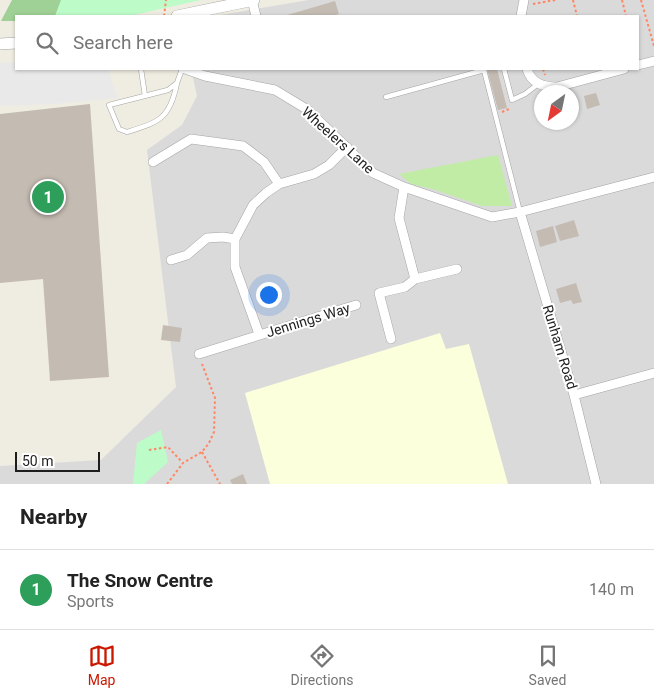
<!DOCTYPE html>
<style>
body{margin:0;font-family:Roboto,sans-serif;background:#f2f2f2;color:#222}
.compass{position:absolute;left:534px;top:85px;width:45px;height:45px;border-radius:50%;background:#fff;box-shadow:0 1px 4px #0004;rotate:213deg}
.scale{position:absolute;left:15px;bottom:12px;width:85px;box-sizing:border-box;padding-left:5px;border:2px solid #1d1d1d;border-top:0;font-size:14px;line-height:18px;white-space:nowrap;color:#1d1d1d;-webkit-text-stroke:4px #fff;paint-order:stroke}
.you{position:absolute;left:268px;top:294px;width:18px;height:18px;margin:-12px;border:4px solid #fff;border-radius:50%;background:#1a73e8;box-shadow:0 0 0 8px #1a73e833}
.badge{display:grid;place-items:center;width:32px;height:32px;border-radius:50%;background:#ca1800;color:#fff;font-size:16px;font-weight:700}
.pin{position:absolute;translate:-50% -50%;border:2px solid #fff;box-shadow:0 1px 5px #0006}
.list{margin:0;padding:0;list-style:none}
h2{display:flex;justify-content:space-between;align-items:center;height:65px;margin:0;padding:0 20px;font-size:21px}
h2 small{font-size:16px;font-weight:400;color:#767676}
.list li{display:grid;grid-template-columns:32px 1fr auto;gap:15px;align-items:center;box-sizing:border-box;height:80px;padding:0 20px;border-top:1px solid #e0e0e0}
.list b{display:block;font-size:19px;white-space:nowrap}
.list p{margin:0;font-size:16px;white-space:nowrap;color:#767676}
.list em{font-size:16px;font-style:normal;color:#767676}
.icon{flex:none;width:28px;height:28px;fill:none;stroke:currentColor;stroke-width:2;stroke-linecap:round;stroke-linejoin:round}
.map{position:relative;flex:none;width:654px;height:484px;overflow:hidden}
.search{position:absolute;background:#fff;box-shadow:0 1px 4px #0004;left:15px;right:15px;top:15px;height:55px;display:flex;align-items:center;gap:12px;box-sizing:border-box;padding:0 18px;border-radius:0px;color:#767676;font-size:19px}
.sheet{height:145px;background:#fff}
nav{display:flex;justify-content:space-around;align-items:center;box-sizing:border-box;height:70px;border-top:1px solid #e0e0e0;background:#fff;font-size:14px;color:#767676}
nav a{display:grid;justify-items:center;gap:2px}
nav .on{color:#ca1800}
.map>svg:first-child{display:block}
</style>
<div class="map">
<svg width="654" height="484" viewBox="0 0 654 484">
<rect width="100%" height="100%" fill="#efece2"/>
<path fill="#dbdada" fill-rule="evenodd" d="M309,0H654V484H0V466L101,460L176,387L147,150L182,125L197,96L191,69H638V16H214ZM542,92H572V122H542Z"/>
<path fill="#fbffdb" d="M440,333L446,349L469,344L508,484H270L245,393Z"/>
<path fill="#c0eca5" d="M498,155L512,206H482L436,190L411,184L399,174Z"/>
<path fill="#9fd095" d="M12,0H167L129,16H16V21H1Z"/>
<path fill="#bdfcc9" d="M61,0H201L129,16H55Z
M161,430L168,462L144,484H133L137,443Z"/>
<path fill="#e9e9e9" d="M16,62V69H108L117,98L54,104L0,106V63Z"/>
<path fill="#c4bbb2" d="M335,1L339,14L331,16H284Z
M487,69H497L507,108L498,110Z
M596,93L600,105L587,109L584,96Z
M574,98L578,111L572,113V99Z
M90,104L109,377L50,381L43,279L0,283V114Z
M574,220L579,236L560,241L555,226Z
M553,226L557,242L540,247L536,231Z
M576,283L582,302L573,304L571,300L560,303L556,289Z
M163,325L182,328L180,342L161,340Z
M243,474L247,484H232L230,480Z"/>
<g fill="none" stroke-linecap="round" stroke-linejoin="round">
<defs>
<path id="service" d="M141,69L145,96
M504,69L512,100L525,94L538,84
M177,83C170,119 159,122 127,132L119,129L109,105L168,90L177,83L182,69
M386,97L484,70L520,212"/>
<path id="minor" d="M252,0L256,16
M521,16L524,0
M638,65L654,61
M185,69L205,76L275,90L308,110L373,173L404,187L492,217L520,212L654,177
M527,69C531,83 544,87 557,87L624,69
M153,162L191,139L243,146L264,162L279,184
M404,187L399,218L415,279L457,269
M520,212L574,395L596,484
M171,260L187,255L207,238L223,237L235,239
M259,334L235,267V239L253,205L266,193L279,184L314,174L329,165L347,147
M391,339L379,293L405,287L415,279
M199,354L356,305
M574,395L654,373"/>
<path id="tertiary" d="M177,16L254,0
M0,44L16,43"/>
</defs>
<use href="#service" stroke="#a4a4a4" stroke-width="5.5"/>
<use href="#minor" stroke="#a4a4a4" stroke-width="10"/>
<use href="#tertiary" stroke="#a4a4a4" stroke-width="12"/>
<path stroke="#ff8663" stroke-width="2" stroke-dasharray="2.5 2.5" stroke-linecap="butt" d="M573,0L577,16
M622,0L626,16
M641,0L654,46
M533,4L555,0
M164,16L166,0
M543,69L545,75
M502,112L509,109L510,107
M149,450L168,447L182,462
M202,452L220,484
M167,484L183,463L202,452L209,443L214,432L215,398L202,364"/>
<use href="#service" stroke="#fff" stroke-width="4.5"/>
<use href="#minor" stroke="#fff" stroke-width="9"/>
<use href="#tertiary" stroke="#fff" stroke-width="11"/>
</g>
<g text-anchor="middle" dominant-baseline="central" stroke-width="4" stroke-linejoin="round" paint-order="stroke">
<g font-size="14" fill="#1d1d1d" stroke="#fff">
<text transform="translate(338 140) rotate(42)">Wheelers Lane</text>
<text transform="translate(308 320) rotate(-17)">Jennings Way</text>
<text transform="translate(560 347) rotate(73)">Runham Road</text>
</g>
</g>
</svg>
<svg class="compass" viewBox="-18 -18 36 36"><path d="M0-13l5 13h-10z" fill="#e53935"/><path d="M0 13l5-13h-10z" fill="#767676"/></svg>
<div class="scale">50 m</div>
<div class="you"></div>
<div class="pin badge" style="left:48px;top:197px;background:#2e9e5b">1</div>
<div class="search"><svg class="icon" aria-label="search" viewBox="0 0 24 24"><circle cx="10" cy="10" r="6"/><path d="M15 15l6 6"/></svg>Search here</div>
</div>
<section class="sheet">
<h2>Nearby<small></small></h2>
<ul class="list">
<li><span class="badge" style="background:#2e9e5b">1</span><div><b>The Snow Centre</b><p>Sports</p></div><em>140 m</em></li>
</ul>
</section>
<nav>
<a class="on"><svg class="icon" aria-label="map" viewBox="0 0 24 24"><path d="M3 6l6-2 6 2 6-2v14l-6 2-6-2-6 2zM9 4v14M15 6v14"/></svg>Map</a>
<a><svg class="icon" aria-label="directions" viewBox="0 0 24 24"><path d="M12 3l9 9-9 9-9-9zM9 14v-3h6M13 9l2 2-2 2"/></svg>Directions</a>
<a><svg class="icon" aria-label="saved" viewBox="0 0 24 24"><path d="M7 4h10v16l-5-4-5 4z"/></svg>Saved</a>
</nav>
